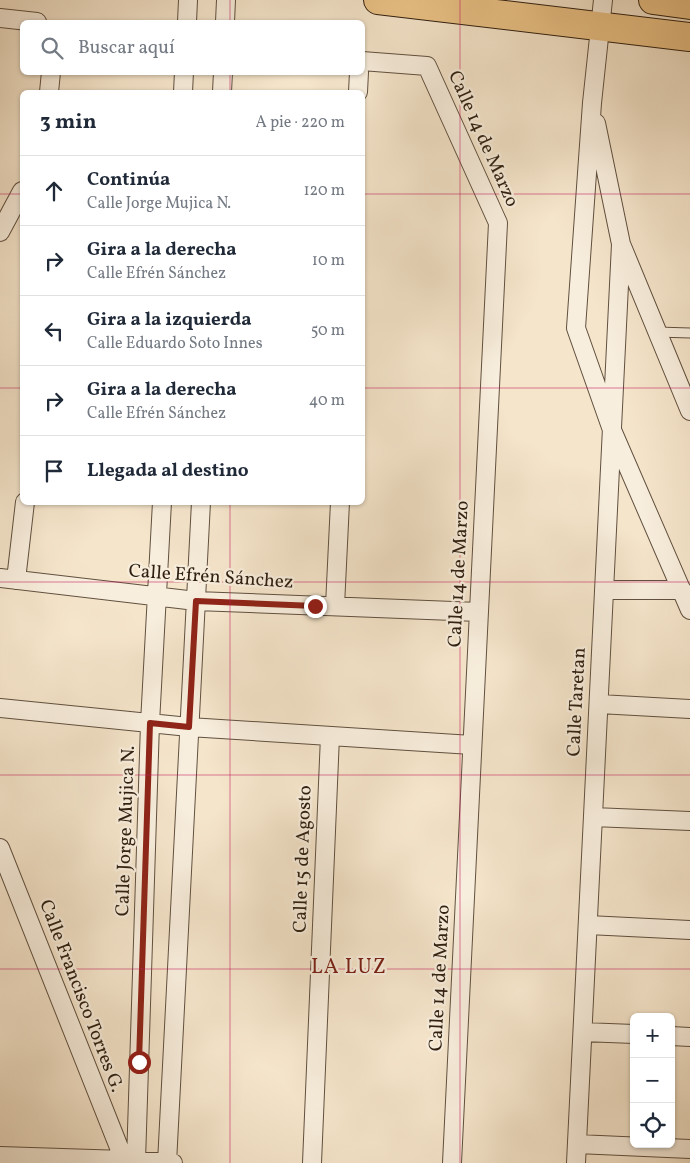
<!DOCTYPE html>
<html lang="es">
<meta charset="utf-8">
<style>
body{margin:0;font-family:Vollkorn,serif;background:#f2f2f3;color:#1f2937}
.controls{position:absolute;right:15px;bottom:15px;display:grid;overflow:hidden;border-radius:8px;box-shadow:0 1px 4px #0004}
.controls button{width:45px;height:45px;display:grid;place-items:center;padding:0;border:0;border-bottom:1px solid #e0e1e3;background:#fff;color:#1f2937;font:25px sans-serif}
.stop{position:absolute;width:15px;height:15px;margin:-11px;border:4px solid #8f2418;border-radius:50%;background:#fff}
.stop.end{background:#8f2418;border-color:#fff;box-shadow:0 1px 5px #0008}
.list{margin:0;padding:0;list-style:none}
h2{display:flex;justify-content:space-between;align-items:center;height:65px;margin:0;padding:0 20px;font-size:21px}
h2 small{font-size:16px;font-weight:400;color:#747a83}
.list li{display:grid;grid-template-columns:32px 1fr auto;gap:15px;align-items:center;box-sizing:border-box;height:70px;padding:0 20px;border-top:1px solid #e0e1e3}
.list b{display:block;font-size:19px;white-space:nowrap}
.list p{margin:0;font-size:16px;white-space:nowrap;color:#747a83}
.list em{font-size:16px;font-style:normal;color:#747a83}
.icon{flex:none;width:28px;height:28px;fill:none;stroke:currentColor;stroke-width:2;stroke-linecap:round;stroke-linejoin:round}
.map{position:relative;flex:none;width:690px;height:1163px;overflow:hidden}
.search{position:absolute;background:#fff;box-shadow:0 1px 4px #0004;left:20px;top:20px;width:345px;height:55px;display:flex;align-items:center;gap:12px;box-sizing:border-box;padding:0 18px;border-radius:8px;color:#747a83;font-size:19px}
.panel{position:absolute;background:#fff;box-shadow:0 1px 4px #0004;left:20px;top:90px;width:345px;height:415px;border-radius:8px}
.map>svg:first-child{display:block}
</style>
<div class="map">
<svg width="690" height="1163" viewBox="0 0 690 1163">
<rect width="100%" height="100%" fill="#f5e5cb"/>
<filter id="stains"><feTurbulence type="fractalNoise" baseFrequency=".004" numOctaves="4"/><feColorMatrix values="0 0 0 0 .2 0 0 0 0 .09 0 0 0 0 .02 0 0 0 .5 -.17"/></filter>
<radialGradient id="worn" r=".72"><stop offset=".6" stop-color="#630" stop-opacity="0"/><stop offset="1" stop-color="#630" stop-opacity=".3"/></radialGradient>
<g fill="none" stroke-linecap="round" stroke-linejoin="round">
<defs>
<path id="service" d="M657,332L690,333"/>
<path id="minor" d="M603,0L592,103L576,328L612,430L690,610
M0,18L37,22
M187,22L188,0
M225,22L226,0
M362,61L427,66L498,223L452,1163
M49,92L51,72
M183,92L184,72
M222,92L223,72
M358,92L359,72
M596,123L621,244L690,411
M0,232L22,191
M0,578L196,601L479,612
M16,580L25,502
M604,590H682
M335,606L340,502
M599,704L690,709
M0,708L189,727L472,745
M593,817L690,821
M0,848L124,1160
M588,925L690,930
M583,1032L634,1034
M671,1036L690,1037
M577,1144L690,1149
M0,1156L124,1160L173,1163
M136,1161L150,723L162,502
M167,1163L201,502
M312,1163L330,736
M576,1163L621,244"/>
<path id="primary" d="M378,0L690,37
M653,0L690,5"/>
</defs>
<use href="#service" stroke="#60503f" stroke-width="11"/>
<use href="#minor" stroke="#60503f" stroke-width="20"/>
<use href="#primary" stroke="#2f1f10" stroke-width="30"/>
<use href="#service" stroke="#f8eedd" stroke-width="9"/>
<use href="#minor" stroke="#f8eedd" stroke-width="18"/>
<use href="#primary" stroke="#eac286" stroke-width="28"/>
</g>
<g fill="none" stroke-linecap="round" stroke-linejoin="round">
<path stroke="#8f2418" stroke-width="6" d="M139,1062L150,723L189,727L196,601L315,606"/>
</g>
<path fill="none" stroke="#c2185b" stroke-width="1" stroke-opacity="0.55" d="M230,0V22M460,0V1163M230,72V92M0,194H22M362,194H690M0,388H22M362,388H690M230,502V1163M0,582H690M0,775H690M0,969H690"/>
<g text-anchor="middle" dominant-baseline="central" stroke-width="4.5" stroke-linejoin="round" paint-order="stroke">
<g font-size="19" fill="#2f1f10" stroke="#f8eedd">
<text transform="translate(483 139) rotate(66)">Calle 14 de Marzo</text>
<text transform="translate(459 574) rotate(-87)">Calle 14 de Marzo</text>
<text transform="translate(211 577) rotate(4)">Calle Efrén Sánchez</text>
<text transform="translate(577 702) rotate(-87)">Calle Taretan</text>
<text transform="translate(126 831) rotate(-88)">Calle Jorge Mujica N.</text>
<text transform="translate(303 859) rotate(-88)">Calle 15 de Agosto</text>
<text transform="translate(440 978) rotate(-87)">Calle 14 de Marzo</text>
<text transform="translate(81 996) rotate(69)">Calle Francisco Torres G.</text>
</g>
<g font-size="21" letter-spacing="1" fill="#7a1f14" stroke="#f8eedd">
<text x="349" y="967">LA LUZ</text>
</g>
</g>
<rect width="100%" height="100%" filter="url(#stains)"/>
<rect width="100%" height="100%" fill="url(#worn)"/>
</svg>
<div class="controls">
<button>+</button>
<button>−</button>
<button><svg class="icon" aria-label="locate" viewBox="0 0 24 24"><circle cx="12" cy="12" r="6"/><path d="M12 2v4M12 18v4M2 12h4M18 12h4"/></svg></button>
</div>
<div class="stop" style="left:139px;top:1062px"></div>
<div class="stop end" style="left:315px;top:606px"></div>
<div class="search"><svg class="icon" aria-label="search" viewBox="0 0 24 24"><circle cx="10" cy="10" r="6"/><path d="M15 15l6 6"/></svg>Buscar aquí</div>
<section class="panel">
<h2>3 min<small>A pie · 220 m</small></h2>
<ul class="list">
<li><svg class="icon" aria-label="ahead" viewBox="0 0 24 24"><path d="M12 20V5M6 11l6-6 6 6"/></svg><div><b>Continúa</b><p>Calle Jorge Mujica N.</p></div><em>120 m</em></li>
<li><svg class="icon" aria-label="right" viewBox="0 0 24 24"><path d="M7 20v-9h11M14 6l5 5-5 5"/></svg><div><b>Gira a la derecha</b><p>Calle Efrén Sánchez</p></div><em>10 m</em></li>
<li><svg class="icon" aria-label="left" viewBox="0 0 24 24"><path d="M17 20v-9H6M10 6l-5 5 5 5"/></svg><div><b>Gira a la izquierda</b><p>Calle Eduardo Soto Innes</p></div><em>50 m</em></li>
<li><svg class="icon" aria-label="right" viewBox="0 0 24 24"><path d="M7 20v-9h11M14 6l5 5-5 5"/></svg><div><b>Gira a la derecha</b><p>Calle Efrén Sánchez</p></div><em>40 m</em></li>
<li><svg class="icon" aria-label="arrive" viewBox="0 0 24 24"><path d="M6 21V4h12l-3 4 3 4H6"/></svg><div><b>Llegada al destino</b></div></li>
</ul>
</section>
</div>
